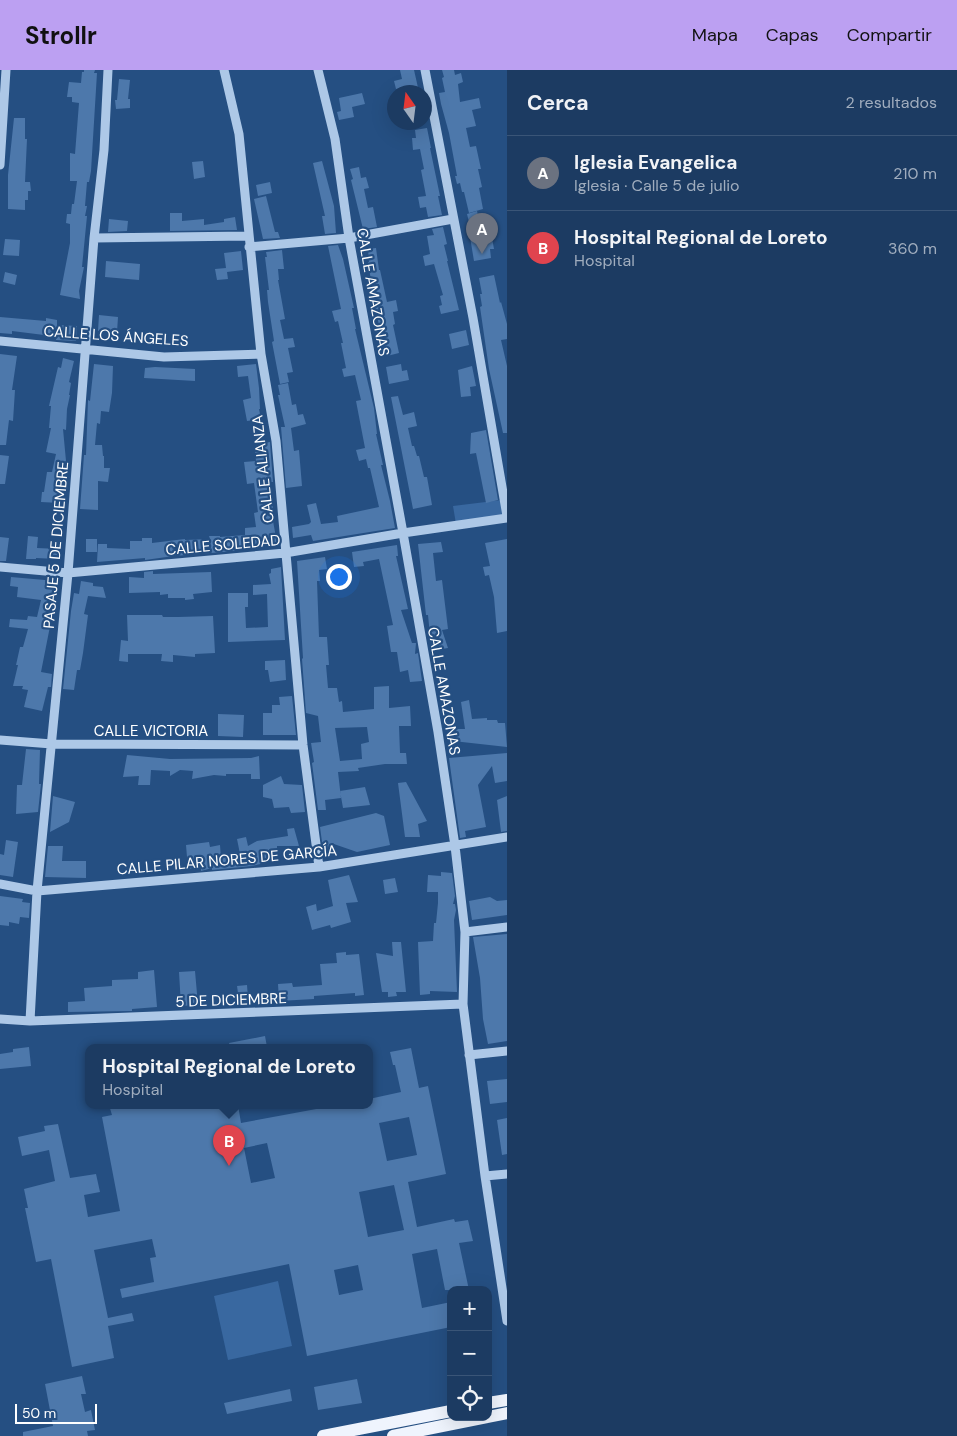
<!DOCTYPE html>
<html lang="es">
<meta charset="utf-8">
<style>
body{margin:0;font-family:"DM Sans",sans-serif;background:#29466b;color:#f1f3f6}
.controls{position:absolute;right:15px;bottom:15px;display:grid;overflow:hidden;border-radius:10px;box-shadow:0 5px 20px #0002}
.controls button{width:45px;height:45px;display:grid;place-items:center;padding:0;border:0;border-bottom:1px solid #3a5577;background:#1c3b62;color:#f1f3f6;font:25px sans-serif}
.compass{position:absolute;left:387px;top:15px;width:45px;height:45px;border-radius:50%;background:#1c3b62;box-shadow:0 5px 20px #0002;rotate:346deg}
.scale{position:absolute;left:15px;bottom:12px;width:82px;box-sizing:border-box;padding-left:5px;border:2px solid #fff;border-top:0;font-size:14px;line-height:18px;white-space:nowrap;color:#fff;-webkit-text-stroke:4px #254f82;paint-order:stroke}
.you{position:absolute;left:338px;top:506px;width:18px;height:18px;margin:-12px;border:4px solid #fff;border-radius:50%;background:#1a73e8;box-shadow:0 0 0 8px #1a73e833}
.badge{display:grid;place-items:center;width:32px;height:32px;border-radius:50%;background:#bca0f2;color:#fff;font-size:16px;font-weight:700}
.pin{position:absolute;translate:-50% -41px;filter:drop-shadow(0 1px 2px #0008)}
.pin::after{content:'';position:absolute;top:26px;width:18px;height:15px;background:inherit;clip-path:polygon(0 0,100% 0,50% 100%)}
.popup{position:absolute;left:85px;top:974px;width:288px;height:65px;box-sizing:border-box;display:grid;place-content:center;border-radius:10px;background:#1c3b62;filter:drop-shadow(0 1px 4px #0005);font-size:16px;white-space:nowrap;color:#a0adbe}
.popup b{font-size:19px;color:#f1f3f6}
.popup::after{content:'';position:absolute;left:50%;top:100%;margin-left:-10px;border:10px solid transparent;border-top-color:#1c3b62}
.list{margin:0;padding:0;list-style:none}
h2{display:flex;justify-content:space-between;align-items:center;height:65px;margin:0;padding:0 20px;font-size:21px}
h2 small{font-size:16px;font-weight:400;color:#a0adbe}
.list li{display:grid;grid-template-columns:32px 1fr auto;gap:15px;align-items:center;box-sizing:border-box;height:75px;padding:0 20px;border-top:1px solid #3a5577}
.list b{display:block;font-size:19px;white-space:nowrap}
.list p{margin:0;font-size:16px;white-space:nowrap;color:#a0adbe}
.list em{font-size:16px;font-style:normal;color:#a0adbe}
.icon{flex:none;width:28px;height:28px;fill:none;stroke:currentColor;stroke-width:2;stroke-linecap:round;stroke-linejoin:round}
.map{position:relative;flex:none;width:507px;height:1366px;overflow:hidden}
header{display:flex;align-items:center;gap:30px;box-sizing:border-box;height:70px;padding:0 25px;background:#bca0f2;color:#111}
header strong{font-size:24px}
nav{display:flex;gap:28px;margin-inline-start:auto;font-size:18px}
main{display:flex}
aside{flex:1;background:#1c3b62}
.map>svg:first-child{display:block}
</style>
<header>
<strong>Strollr</strong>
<nav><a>Mapa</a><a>Capas</a><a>Compartir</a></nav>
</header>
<main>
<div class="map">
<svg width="507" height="1366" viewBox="0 0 507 1366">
<rect width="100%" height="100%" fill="#254f82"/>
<path fill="#3968a0" d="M502,430L504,448L456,454L453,436Z
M278,1211L292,1276L228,1290L214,1226Z"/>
<path fill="#4d78ab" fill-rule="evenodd" d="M84,0H95L94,3H97L91,101L89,112H87L85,136H87L85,146H87L82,197H84L79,221L80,229L60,225L70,173V154L66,153L67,144H71L72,134H74L77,111H70V83L75,84L79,33L72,32V27H67L69,12L81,13L82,2H84Z
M400,0H414L419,22H406L404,17L396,19L394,11L402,9Z
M442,0H454L455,5L461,3L463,12L458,14L460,32L479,28L481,38L472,40L476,56L466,58L470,77L476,76L481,99H478L482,117L479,118L483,139L469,143L464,122H462L460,113L457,114L455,106H457L449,63L441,34L439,23L445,22L442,8L444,7Z
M119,9L130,10L128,29H130V38L116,39L115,30H117Z
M362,23L365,34L352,37L354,47L339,50L337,42L341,41L339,28Z
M14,48H25V69H27L25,112H30L31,121H28V130H25V140L8,139V105Z
M427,58L431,78H430L440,126H438L442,145L428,147L426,137L420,138L418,127L426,126L421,100L424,99L420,79L413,80L412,68H416L415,60Z
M203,91L205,107L194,109L192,92Z
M322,91L334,136L336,163L325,164L322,146H325L313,93Z
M359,97L361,108L366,107L369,118L364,119L368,138L373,137L377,157L363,159L351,110L353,109L350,99Z
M270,112L272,123L258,126L256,115Z
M266,126L275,162H278L280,168L263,169L254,129Z
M477,141L481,158L490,157L494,179H490L491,188L474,191L469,161L471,160L467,144Z
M170,143H182V151L204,149V155L224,152V149L235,147L237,160L170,161Z
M109,149L128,151L127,161L108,162Z
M443,157L447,174L444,175L448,191H447L459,240L441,244L439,236L442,235L440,226L443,225L434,194L425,196L423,186L430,184L427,166L434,165L432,159Z
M5,169L20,170L19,186L3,185Z
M338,175L343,189L354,238H352L356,259H355L374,338L377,364H376L383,395H381L390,431L395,458L313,471L311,465L293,468L292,457L309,454L311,452L307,435L316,433L321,454L338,452L337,446L379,437L370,398H368L366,389L359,391L356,380L365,378L356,331L361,330L355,305L344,307L342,299L346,298L341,273H343L338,251L335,252L332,241L341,239L328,176Z
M376,178L379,200H380L387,232L396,230L398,241L393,242L395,254L393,255L399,283L387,286L374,235H375L368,192H369L368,179Z
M282,180L284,199H278L279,210H278L285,249L280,250L284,269L293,268L295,277L288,278L293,302L287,303L289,312L280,314L272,272L274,271L268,232L267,220H269L265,187H267L266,182Z
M241,181L243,200L227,202L228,209L217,210L215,199L226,198L224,183Z
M106,191L140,194L139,210L105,207Z
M5,202L17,205L15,215L3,212Z
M494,205L500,233L501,232L507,254V269L501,270L507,296V363H503L489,299L480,237L482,236L480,224H482L479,208Z
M99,245L118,247L117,262L98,261Z
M0,247L46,251V248L57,250V255L77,256L76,271L56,270V268L43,266L44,265L12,261V264L0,263Z
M466,260L469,275L452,279L449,264Z
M0,284L17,286L12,320H15L13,351L9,350L6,375H0Z
M63,288L74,291L69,312L71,313L69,325H70L67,339L66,360L63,359L66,391L63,404H65L57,423H61L60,433L41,432L42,422H44L47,402H52L56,384L46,382L51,358H49L51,336H49L58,297L61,298Z
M94,294L113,296L112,323L109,342L101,341L100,354L97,353L95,375H102L103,386H104V398H110L108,412L98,411V440L80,439L84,385H86L88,330L90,331Z
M256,294L259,318L260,339H259L261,349L247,351L243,330L251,328L248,306L238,307L237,296Z
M401,294L402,301L407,300L409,310L389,314L386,297Z
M472,296L476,316L470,317L471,326L461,327L458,300Z
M155,297L195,299V311L144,308L145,298Z
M288,313L292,335L296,334L298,345L303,344L306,354L291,358L294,381L299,380L302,416L286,418L281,357H285L278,325H280L278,315Z
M398,326L403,345L414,342L417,356L408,358L412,376H414L417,386H419L424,407H427L432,435L413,439L391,327Z
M486,360L498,430L486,433L476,383L470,384L471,363Z
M270,372L273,412H270L273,440H271L277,473L257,475V478L223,482L174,486L145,490V488L97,492L98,474H107V478L130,479V471H142V468H152V473L185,469V470L210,469L209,466H220V467L245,465V458L256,457L254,443L258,442L254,413L247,414L244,392L256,391L255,380L259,379V374Z
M0,385L9,386L5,414H0Z
M28,466L38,467L37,478L58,479L57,489L36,488V489H26Z
M0,467L9,468L6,491H0Z
M86,469H97V482H86Z
M507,469V561L497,563L494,527L489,505L485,506L483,497L490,496L485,473Z
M441,472L443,482L433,483L436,511L442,510L448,559L442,560L448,578L436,580L430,565L428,545H426L418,474Z
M397,475L398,486H396L408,539L401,540L412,573H416L415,584L418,583L422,611L410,612L408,600L400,602L397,582H391L387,556L393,555L379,489L363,492L364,496L354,497L352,482Z
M325,487L327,499L319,500L320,511H317L319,567H327L329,595H326L328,618H337L339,632L342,631L343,642L374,639V617L389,616V638L410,636L411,656H399L400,683H406L407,694H385L358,698L359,701L338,702L341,728L325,730L326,740H318L312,693L314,692L311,673L321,672L318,646L306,643L302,589L303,588L297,491ZM367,657L369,672L361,674L362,689L340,691L335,658Z
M281,497L285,570L228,572V523H248V537H245L246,558L268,557L267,524L253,525V515L271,514L269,504L271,503V499Z
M153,501V504L211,502L212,522L193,524L194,529L185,530V528H168V524L160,525V522L129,523V507L144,508V502Z
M11,507L56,511L54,536L41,602L52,604L51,617H48L42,641L24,637L28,620L22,619L23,616H13L18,595H16L20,577H23L28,559L9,557L10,549L27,550L28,546L37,547L41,530L17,527L18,517L10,516Z
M81,511L93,513V516L103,517L106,528L88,526L84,544L88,545L83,583L80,600H77L74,620L63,619L71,541L74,523L79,524Z
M127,545H162L163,547H178L213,546L215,583L195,584V587L173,585V592L161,591L162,584H128V592L119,591L121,570L128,571Z
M285,590L286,610L270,612L268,600H265V591Z
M292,626L296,665H263V643H272V635H280L279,627Z
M469,630L472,649L487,648V650H497L498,653H505L507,677L453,671L452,659H465L461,632Z
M218,644L244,645L243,667L218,666Z
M26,679L40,680L39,714H41L38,742L16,744L17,715H22Z
M507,683V711L495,713L492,696L478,715L486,757L465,761L466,767L460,768L449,688Z
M127,685L170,689L251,688L259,686L260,709H251V704H226V706L214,705L192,709L193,701L180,700L170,706V701L151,700L150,715H138L139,706L123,707Z
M281,706L284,714L302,715L305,742L291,743L289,737L274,738L272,729L263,727V715Z
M406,712L427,751L418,754L420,767H405L398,713Z
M365,717L370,735L343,738L340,721Z
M53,726L75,732L69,752L50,762Z
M507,726V761L501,762L497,730Z
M376,743L384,746L390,775L357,782L331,773L333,785L324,787L320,757Z
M294,758L299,776H277V790L252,796L212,800V798L201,801V796L188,799L186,775L209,772L210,777L220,775L221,788L240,784L237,769L246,767L248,776L257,771L288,766L287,759Z
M6,770L18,772L13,807L0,805V784L4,785Z
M48,776H63L62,791H86V808L45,807Z
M441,802L452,803L455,826L453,834H455L456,840L454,850L457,922L430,921V924L420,925L418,872L433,871L434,853H436L438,833V822H427L428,805L441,806Z
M349,805L358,832L346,833L351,852L331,858L330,855L312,860L306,837L316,834L317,841L333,836L328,810Z
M395,808L398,822L385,824L383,810Z
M0,826L23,829L22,832L30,833L29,848L20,847L19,854L9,852V856L0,855Z
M490,827L497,831L507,830V845L472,850L469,831Z
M507,864V971L488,974L483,949L480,908L473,867Z
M392,872H401L406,922H396L397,926L388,927V922H382L376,883L393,886Z
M346,882V885L359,884L364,925L355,926V923L314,926V929L279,931L278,914L292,913L293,917L322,915L320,894L337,893L336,883Z
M154,900L157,937L132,939V941L68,942V932L85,931L84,918L112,916V910L138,909V902Z
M195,901L198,935L181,936L179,902Z
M247,915L248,929L239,930L237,916Z
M265,966L267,977H230L229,973Z
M29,977L31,996L0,999V984L13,982V979Z
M411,978L419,1018L428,1016L446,1104L408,1112L417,1157L454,1149L455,1152L468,1150L473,1171L459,1173L469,1220H445L437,1179L412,1184L422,1238L451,1232V1257L307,1286L289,1194L122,1228L120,1219L154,1212L150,1188L156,1187L152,1169L94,1180L108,1248L132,1243L134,1251L108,1256L114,1288L72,1297L51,1189L36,1192L25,1138H28L24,1119L55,1111L49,1080L22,1086L18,1067L45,1061L44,1056L58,1054L70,1108L96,1104L100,1122L84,1125L88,1147L120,1141L102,1047L112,1045L109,1035H142L143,1038L160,1035H238L241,1053L338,1035H369V1029L401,1022L395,995H393L390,982ZM409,1047L417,1085L387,1091L379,1053ZM267,1073L275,1108L251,1113L244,1078ZM394,1115L404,1160L368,1167L359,1122ZM358,1195L363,1220L339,1225L334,1200Z
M507,1009V1032L490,1034L487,1011Z
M507,1048V1084L502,1085L497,1050Z
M82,1306L86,1324H81L85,1342L91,1340L95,1360L87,1361L88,1366H23V1362L53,1356L45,1314Z
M357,1309L362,1333L318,1340L314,1317Z
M290,1319L292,1331L227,1344L224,1333Z"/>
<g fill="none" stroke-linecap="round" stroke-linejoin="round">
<path stroke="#adc8e7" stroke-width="9" d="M224,0L239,64L261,284L276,371L303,675L319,797
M318,0L335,69L349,168L403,463L438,662L455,776L465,862L463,934L485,1106L507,1251
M425,0L473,248L507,446
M0,95L6,0
M94,168L248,166
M249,177L349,168L453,149
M0,271L164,287L261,284
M0,497L68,503L285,483L403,463L507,448
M0,670L52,674L303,675
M0,814L37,821L319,797L507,767
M465,862L507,857
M0,949L30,951L463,934
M30,951L37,821L68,503L94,168L104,80L108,0
M469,985L507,981
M485,1106L507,1104"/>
<path stroke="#eff4fd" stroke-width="12" d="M488,1333L507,1330
M488,1347L507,1343
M323,1366L451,1341
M393,1366L487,1347"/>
</g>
<g text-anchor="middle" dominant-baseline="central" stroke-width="4.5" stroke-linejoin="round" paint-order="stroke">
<g font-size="15" fill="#fff" stroke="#254f82">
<text transform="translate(373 222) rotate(80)">CALLE AMAZONAS</text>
<text transform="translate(116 266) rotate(4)">CALLE LOS ÁNGELES</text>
<text transform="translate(263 399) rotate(-96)">CALLE ALIANZA</text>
<text transform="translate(56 475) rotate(-85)">PASAJE 5 DE DICIEMBRE</text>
<text transform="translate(223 475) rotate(-5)">CALLE SOLEDAD</text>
<text transform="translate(444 621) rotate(80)">CALLE AMAZONAS</text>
<text x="151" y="661">CALLE VICTORIA</text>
<text transform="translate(227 790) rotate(-5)">CALLE PILAR NORES DE GARCÍA</text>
<text transform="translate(231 930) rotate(-2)">5 DE DICIEMBRE</text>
</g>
</g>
</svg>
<div class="controls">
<button>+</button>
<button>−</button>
<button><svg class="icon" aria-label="locate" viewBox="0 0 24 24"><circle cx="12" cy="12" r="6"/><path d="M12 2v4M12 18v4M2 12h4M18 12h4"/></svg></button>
</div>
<svg class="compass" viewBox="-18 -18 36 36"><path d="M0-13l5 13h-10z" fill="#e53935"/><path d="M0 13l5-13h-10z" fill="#a0adbe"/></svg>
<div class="scale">50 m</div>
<div class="you"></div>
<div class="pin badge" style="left:482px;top:184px;background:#6b7280">A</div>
<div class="pin badge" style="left:229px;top:1096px;background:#e0444e">B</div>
<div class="popup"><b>Hospital Regional de Loreto</b>Hospital</div>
</div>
<aside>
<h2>Cerca<small>2 resultados</small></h2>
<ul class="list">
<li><span class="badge" style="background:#6b7280">A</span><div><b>Iglesia Evangelica</b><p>Iglesia · Calle 5 de julio</p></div><em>210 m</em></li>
<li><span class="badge" style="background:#e0444e">B</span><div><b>Hospital Regional de Loreto</b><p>Hospital</p></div><em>360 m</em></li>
</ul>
</aside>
</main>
